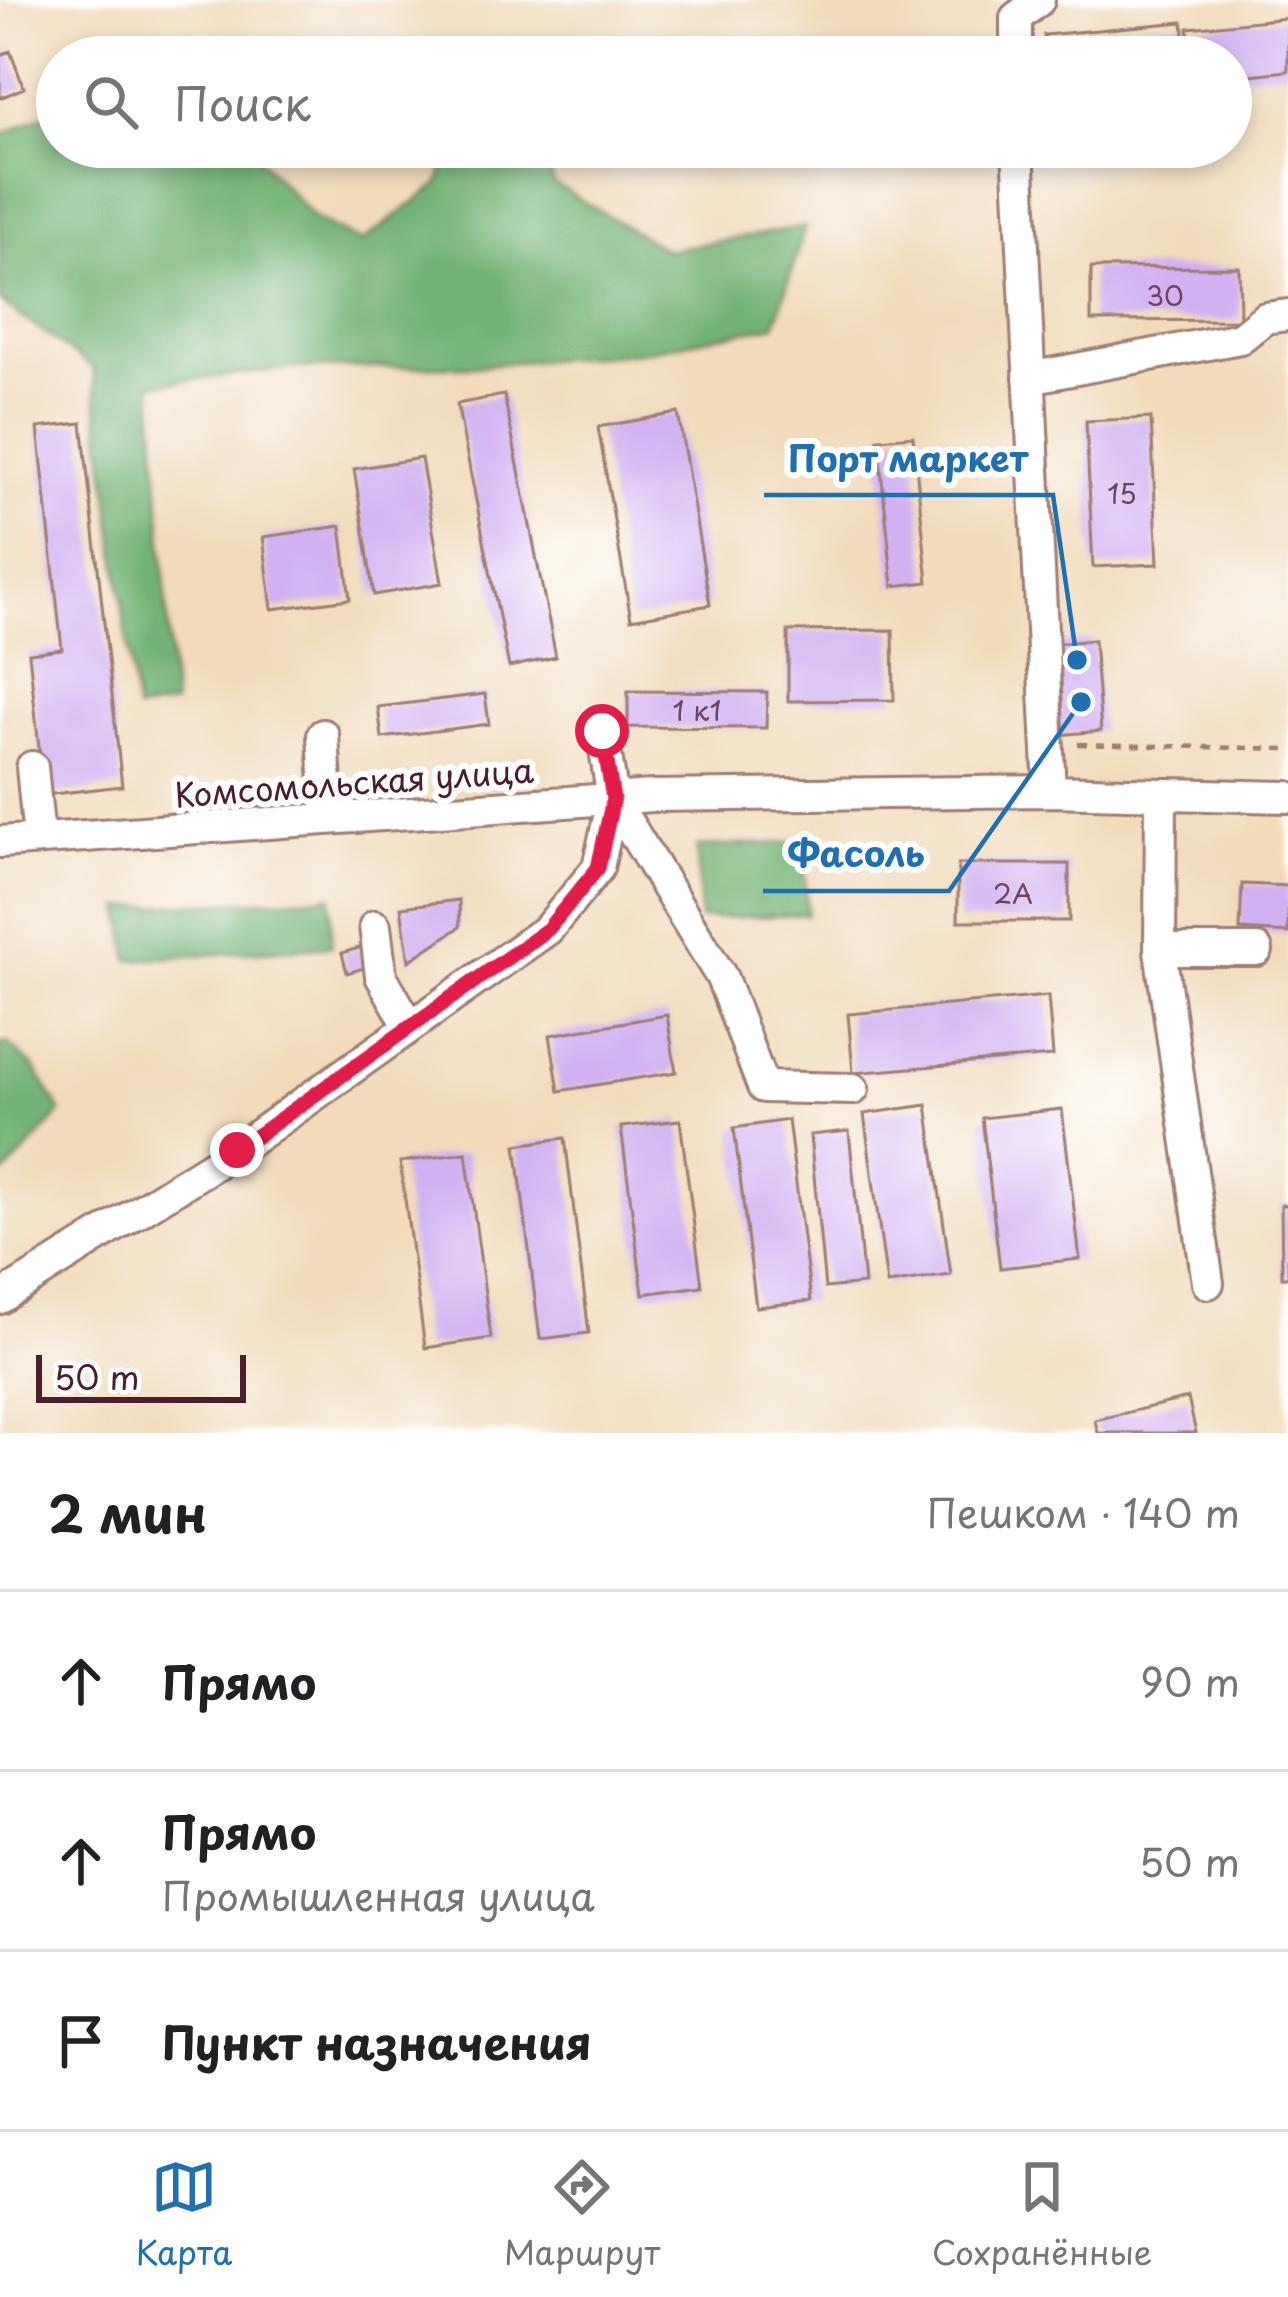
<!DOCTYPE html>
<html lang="ru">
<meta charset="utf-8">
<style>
body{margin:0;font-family:"Playpen Sans",sans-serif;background:#f6f6f6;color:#202124}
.scale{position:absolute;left:36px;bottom:30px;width:210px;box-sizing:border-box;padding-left:12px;border:6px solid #4a1f2b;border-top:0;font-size:33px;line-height:42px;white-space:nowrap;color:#4a1f2b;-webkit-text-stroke:9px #fff;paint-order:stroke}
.stop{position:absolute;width:36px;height:36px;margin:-27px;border:9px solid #e11d48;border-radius:50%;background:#fff}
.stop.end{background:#e11d48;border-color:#fff;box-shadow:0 3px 12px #0008}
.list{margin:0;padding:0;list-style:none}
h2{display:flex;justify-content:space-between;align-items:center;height:156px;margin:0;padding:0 48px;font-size:51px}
h2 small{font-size:39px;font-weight:400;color:#757577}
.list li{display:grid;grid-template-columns:78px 1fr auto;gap:36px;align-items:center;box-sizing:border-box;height:180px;padding:0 48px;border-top:3px solid #e0e0e0}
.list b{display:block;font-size:45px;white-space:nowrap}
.list p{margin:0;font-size:39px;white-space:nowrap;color:#757577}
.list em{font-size:39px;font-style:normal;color:#757577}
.icon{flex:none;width:66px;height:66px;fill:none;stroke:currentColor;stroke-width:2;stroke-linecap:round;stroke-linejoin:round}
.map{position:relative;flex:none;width:1288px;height:1433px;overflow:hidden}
.search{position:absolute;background:#fff;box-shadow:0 6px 18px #0003;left:36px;right:36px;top:36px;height:132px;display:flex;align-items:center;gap:30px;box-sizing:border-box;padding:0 42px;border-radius:66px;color:#757577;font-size:45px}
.sheet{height:696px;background:#fff}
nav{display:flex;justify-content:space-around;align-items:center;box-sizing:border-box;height:168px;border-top:3px solid #e0e0e0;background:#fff;font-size:33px;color:#757577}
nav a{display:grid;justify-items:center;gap:6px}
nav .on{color:#1f6fb2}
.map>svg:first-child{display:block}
</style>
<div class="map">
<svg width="1288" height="1433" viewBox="0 0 1288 1433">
<rect width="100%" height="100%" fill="#fff"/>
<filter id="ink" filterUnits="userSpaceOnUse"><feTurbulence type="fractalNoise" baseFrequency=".00833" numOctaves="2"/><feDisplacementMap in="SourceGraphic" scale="24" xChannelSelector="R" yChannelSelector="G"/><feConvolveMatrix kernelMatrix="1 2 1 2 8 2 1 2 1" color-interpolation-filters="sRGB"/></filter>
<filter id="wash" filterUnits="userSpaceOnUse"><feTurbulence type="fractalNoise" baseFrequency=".004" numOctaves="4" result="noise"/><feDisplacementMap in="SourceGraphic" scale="48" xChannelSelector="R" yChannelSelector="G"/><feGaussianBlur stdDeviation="2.7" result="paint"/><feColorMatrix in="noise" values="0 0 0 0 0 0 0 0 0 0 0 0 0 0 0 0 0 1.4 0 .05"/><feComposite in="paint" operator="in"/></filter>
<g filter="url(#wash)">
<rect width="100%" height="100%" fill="#f1dbbb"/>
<path fill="#73b274" stroke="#5e6850" stroke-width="3" d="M57,109V147H248L315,219L362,242L439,184L450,147H539L554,184L666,250L805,227L775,325L639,352L473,366L295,368L152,384L173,705L136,711L93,368L0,301V136Z
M803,842L807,914L700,919L697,847Z
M331,896V946L129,960L122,908Z
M7,1043L34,1067L61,1112L6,1173L0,1174V1045Z"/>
<g id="blocks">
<path fill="#d1b1f1" d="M1288,18V71L1231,77V57H1191L1188,28Z
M1183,22L1186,57H1046L1044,35Z
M10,51L24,88L0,98V55Z
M1239,267L1240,320L1091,321V268Z
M504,395L556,657L509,667L457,404Z
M678,413L710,605L631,619L598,427Z
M1151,418L1158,564L1093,567L1086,421Z
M82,423L122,786L44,795L29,653L62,649L38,428Z
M913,436L928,582L893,586L878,439Z
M421,458L442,583L374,595L354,469Z
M341,526L350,599L272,609L263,537Z
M893,630L894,700L788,701V631Z
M1094,640L1101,731L1058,735L1051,644Z
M628,691L767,692L766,728L628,727Z
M485,694L489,724L382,738L378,707Z
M958,864H1069V921H958Z
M1242,884L1288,886V933L1240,930Z
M459,900L460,927L409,961L401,907Z
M362,947L368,967L347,973L342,953Z
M1048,996L1053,1056L853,1073L848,1014Z
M667,1015L676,1072L559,1091L550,1035Z
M927,1105L951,1275L887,1284L864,1114Z
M1062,1109L1080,1259L1000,1268L982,1118Z
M680,1120L702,1286L643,1294L621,1127Z
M788,1120L811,1301L756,1307L734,1128Z
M849,1131L864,1284L825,1288L810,1135Z
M565,1138L589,1333L540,1339L516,1145Z
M466,1153L491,1338L425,1348L400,1162Z
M1281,1205H1288V1277H1282Z
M1188,1398L1196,1433H1098L1095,1420Z"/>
</g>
</g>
<g filter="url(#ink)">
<use href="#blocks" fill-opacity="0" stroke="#9e7d73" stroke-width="3"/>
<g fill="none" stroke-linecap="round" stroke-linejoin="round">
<defs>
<path id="minor" d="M1016,57V18L1039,0
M1018,147L1050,791
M1029,378L1240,338L1265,318L1288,315
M323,735L328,818
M32,767L39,838
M1161,794L1160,950L1208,1283
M613,799L722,978L763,1087L853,1089
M0,842L652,796L1050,791L1288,797
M375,926L381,976L410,1027
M1160,950H1257
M0,1298L237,1150L548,929L598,868L613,799L602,731"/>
</defs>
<use href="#minor" stroke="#9e7d73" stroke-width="36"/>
<path stroke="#9e7d73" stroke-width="4.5" stroke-dasharray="9 9" stroke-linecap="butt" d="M1078,744L1288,749"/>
<use href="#minor" stroke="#fff" stroke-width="30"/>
</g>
</g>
<g fill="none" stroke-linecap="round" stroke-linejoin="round" filter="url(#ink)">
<path stroke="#e11d48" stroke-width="15" d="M237,1150L548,929L598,868L613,799L602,731"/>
</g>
<g text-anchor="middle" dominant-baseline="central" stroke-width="12" stroke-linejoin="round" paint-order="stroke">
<g font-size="27" fill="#6c445c">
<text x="1165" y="294">30</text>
<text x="1122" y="492">15</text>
<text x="697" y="709">1 к1</text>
<text x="1013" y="892">2А</text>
</g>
<g font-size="33" fill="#4a1f2b" stroke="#fff">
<text transform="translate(354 781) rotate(-4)">Комсомольская улица</text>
</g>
</g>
<path fill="none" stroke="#1f6fb2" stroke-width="4.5" d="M1077 660L1053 495H764M1081 702L949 891H763"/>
<g fill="#1f6fb2" stroke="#fff" stroke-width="4.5">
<circle cx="1077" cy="660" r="12"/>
<circle cx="1081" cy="702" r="12"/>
</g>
<g font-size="36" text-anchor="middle" font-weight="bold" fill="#1f6fb2" stroke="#fff" stroke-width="12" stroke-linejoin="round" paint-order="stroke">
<text x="908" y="472">Порт маркет</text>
<text x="856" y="867">Фасоль</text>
</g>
</svg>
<div class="scale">50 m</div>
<div class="stop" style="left:602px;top:731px"></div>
<div class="stop end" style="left:237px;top:1150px"></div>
<div class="search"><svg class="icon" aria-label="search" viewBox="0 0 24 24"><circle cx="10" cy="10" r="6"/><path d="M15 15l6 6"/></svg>Поиск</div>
</div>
<section class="sheet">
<h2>2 мин<small>Пешком · 140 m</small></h2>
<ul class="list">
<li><svg class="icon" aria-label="ahead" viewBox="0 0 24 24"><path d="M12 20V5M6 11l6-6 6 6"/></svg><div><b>Прямо</b></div><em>90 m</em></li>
<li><svg class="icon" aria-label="ahead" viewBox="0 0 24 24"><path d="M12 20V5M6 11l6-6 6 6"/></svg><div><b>Прямо</b><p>Промышленная улица</p></div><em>50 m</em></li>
<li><svg class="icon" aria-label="arrive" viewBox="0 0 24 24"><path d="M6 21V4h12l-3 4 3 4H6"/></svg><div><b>Пункт назначения</b></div></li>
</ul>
</section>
<nav>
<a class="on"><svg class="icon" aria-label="map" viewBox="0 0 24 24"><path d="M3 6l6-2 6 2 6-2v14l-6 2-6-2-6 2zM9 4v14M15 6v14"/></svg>Карта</a>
<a><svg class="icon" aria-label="directions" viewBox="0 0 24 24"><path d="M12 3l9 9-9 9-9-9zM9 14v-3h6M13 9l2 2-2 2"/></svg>Маршрут</a>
<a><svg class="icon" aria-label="saved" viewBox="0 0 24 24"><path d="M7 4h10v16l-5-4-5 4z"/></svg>Сохранённые</a>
</nav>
